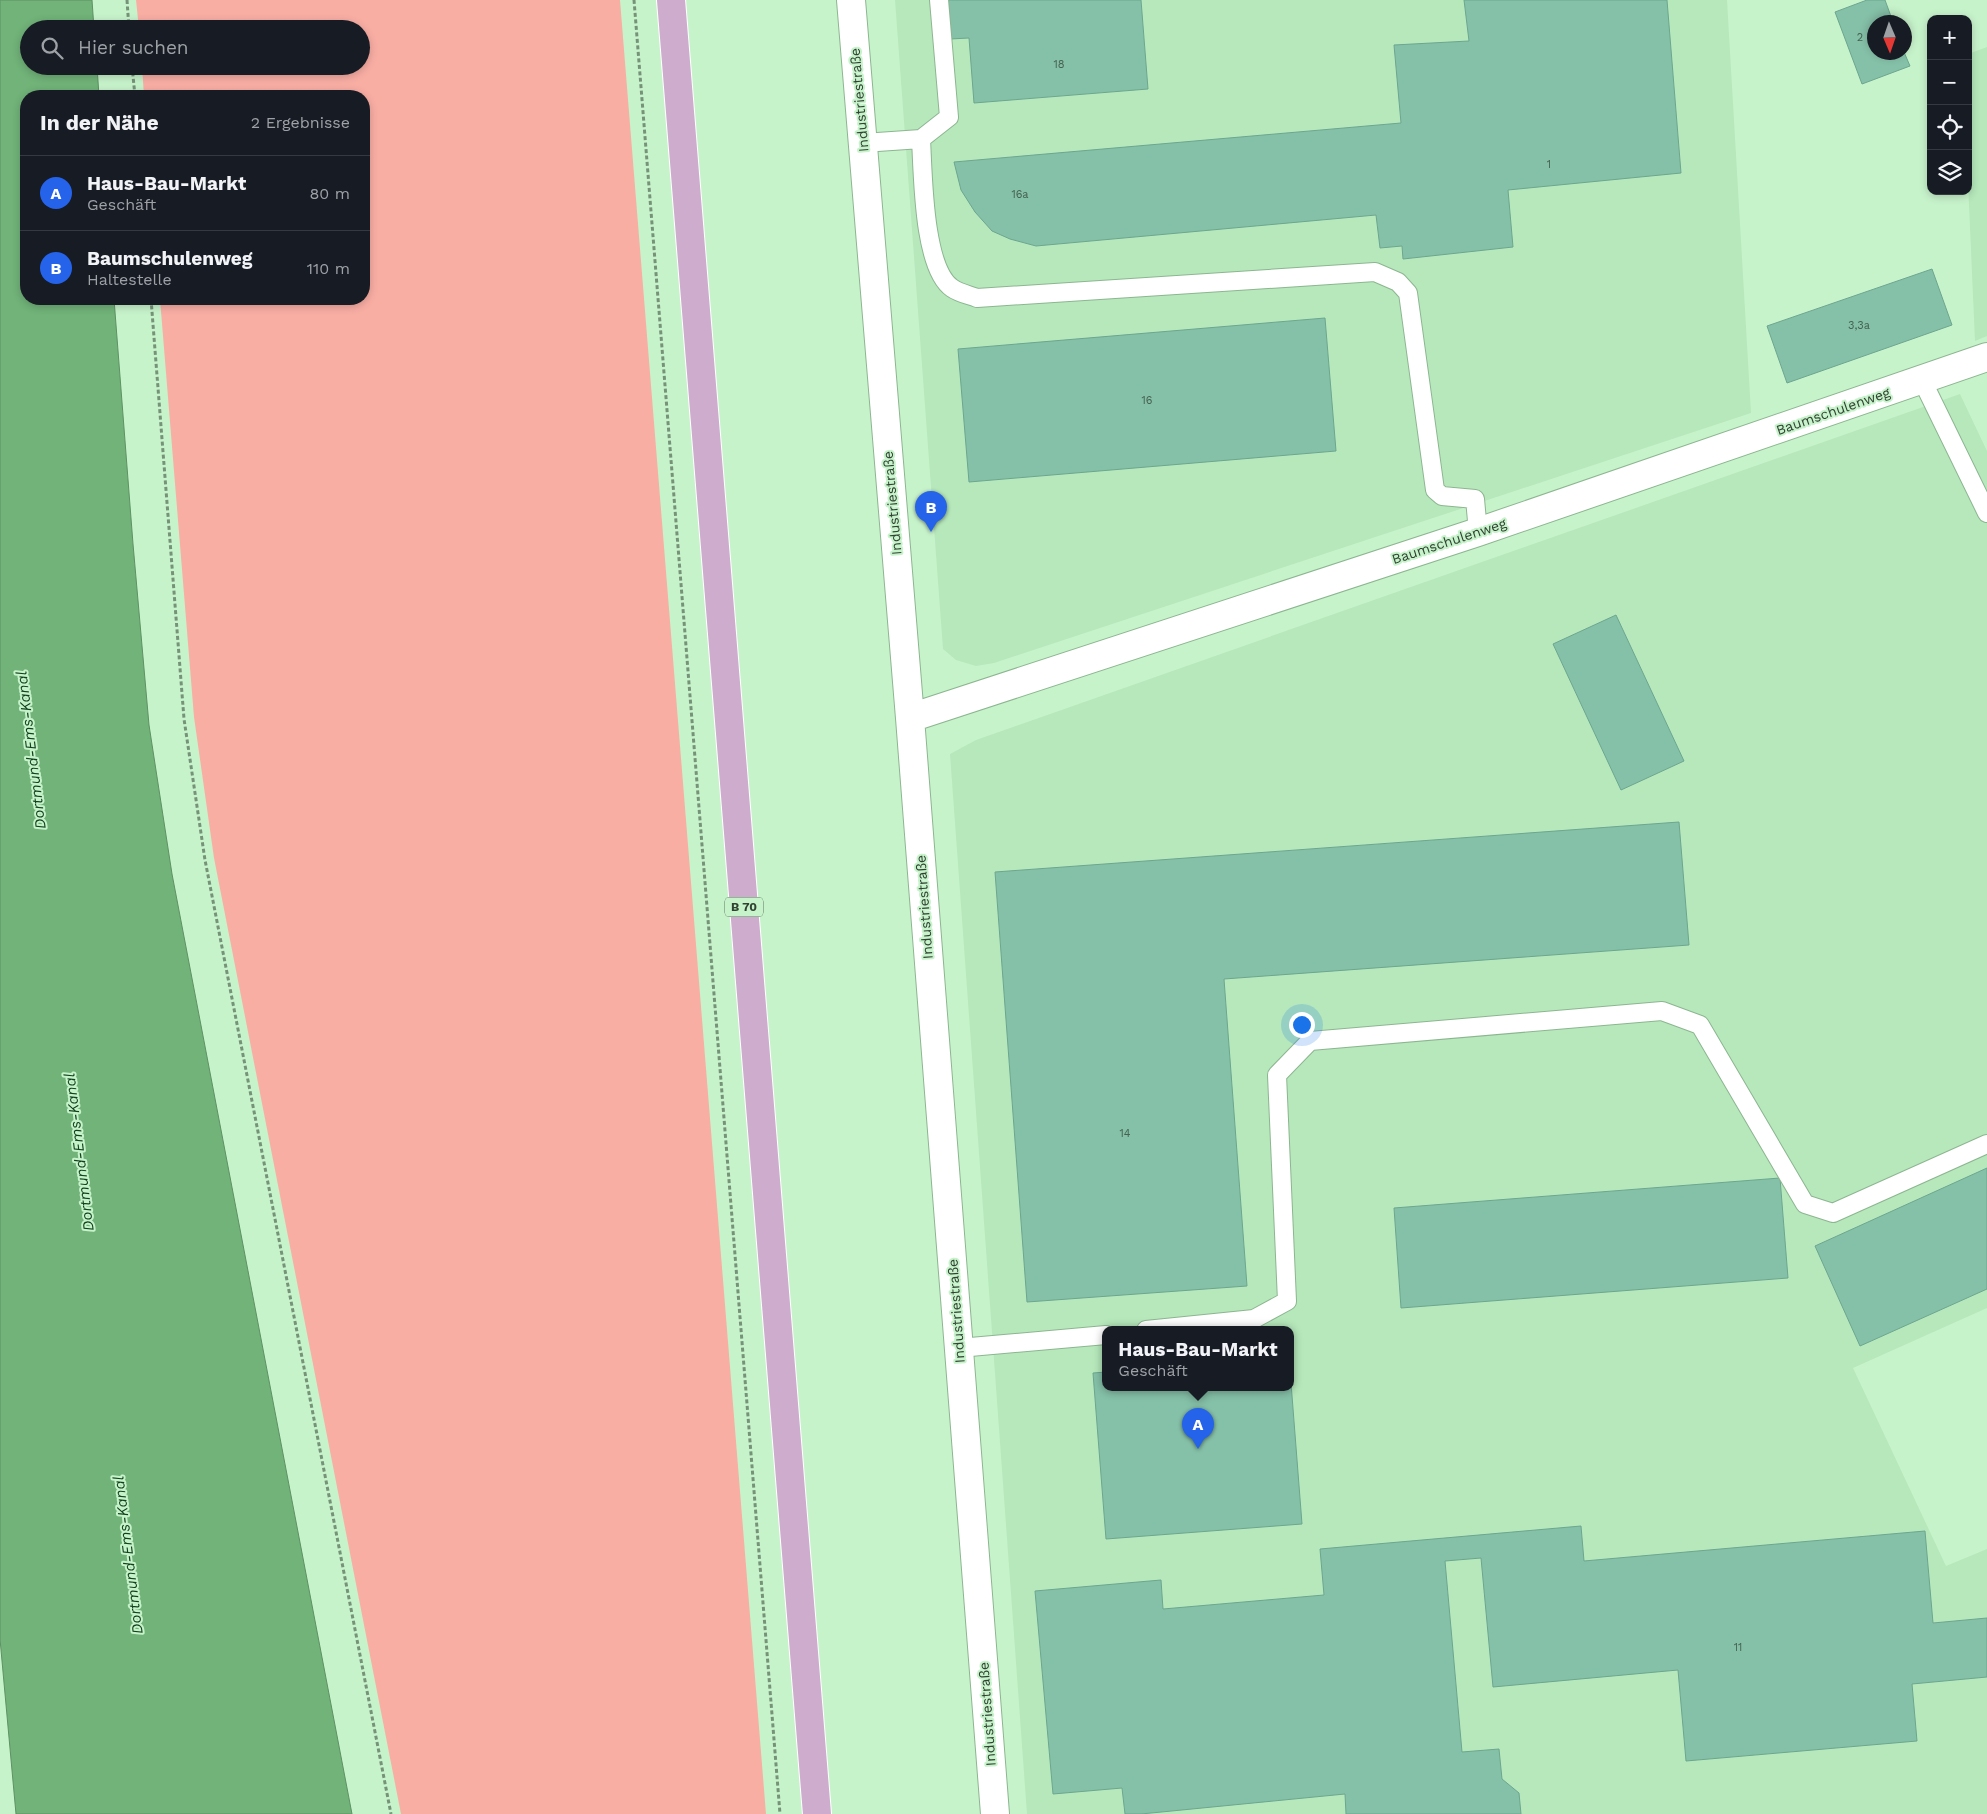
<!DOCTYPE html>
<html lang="de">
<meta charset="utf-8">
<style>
body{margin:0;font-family:"Work Sans",sans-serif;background:#242831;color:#f1f3f6}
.controls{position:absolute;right:15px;top:15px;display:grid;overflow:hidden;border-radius:10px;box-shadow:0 2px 8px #0003}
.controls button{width:45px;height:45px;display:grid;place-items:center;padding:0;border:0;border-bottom:1px solid #363941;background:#171b24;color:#f1f3f6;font:25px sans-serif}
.compass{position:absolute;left:1867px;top:15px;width:45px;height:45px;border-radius:50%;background:#171b24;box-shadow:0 2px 8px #0003;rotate:178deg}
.you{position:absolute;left:1301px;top:1024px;width:18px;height:18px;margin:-12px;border:4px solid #fff;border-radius:50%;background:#1a73e8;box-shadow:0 0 0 8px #1a73e833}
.badge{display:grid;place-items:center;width:32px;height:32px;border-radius:50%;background:#2563eb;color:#fff;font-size:16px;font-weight:700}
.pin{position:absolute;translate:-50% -41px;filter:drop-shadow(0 1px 2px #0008)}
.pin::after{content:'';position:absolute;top:26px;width:18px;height:15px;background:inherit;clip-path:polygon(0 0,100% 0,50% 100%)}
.popup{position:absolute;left:1102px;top:1326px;width:192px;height:65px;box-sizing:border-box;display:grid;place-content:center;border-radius:10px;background:#171b24;filter:drop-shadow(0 1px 4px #0005);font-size:16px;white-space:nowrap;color:#9ea1a6}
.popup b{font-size:19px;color:#f1f3f6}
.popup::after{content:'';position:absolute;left:50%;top:100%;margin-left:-10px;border:10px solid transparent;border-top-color:#171b24}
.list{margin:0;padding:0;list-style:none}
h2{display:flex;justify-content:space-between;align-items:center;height:65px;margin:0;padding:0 20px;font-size:21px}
h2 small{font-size:16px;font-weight:400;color:#9ea1a6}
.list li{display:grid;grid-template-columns:32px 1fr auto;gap:15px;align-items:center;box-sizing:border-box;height:75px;padding:0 20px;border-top:1px solid #363941}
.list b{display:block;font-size:19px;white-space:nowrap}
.list p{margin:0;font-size:16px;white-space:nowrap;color:#9ea1a6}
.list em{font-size:16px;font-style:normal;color:#9ea1a6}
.icon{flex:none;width:28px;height:28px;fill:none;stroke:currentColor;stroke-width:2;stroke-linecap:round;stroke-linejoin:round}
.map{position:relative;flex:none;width:1987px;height:1814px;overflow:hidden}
.search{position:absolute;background:#171b24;box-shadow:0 2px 8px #0003;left:20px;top:20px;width:350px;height:55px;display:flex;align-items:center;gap:12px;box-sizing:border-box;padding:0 18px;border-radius:28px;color:#9ea1a6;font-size:19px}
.panel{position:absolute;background:#171b24;box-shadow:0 2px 8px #0003;left:20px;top:90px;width:350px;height:215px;border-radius:20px}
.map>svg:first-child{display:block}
</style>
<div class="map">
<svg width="1987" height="1814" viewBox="0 0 1987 1814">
<rect width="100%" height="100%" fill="#c7f3cb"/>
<path fill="#b6e8bb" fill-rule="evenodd" d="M895,0H1727L1751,413L994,663L976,666L956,660L943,649Z
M1987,47V336L1975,341L1968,182V54Z
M1960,394L1987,451V1308L1853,1368L1946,1566L1987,1549V1814H1027L950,754L976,740ZM1106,1330H1290V1388H1106Z"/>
<path fill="#f9aea4" d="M136,0H620L766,1814H401L214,858L194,717L160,299H364V96H144L142,66H361V29H139Z"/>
<path fill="#71b379" stroke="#5e9164" d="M0,0H92L94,29H29V66H97L99,96H26V299H114L133,544L149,725L172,874L352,1814H16L0,1639Z"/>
<path fill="#85c0a8" stroke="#6ca68f" d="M947,0H1141L1148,89L974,103L969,38L950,39Z
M1464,0H1667L1681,173L1508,190L1513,247L1403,259L1402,246L1380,248L1376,215L1036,246L1010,239L992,231L975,212L961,190L954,162L1401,123L1394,45L1469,41Z
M1867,0H1885L1893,22H1874V52H1904L1910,66L1862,84L1835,12Z
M1932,269L1952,325L1787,383L1767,326Z
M1325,318L1336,451L969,482L958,349Z
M1616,615L1684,761L1621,790L1553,644Z
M1679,822L1689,945L1224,979L1247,1286L1027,1302L995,872Z
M1987,1168V1289L1860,1346L1815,1246Z
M1780,1178L1788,1278L1401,1308L1394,1208Z
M1290,1370L1302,1524L1106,1539L1093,1373L1106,1372V1388H1290Z
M1581,1526L1584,1561L1925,1531L1933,1623L1987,1618V1677L1912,1684L1917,1741L1686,1761L1678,1670L1493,1687L1481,1558L1445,1561L1462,1752L1499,1749L1502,1779L1519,1793L1521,1814H1346L1345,1794L1141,1814H1125L1122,1788L1053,1794L1035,1591L1161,1580L1163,1609L1324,1595L1320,1549Z"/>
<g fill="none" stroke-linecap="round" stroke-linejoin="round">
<defs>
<path id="service" d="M921,139L949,117L939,0
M863,143L921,139C923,173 923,268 952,288C959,293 969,295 977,298L1375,272L1398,282L1408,293L1435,490L1442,496L1475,499L1478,532
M1922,380L1987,513
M1146,1330L1254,1319L1287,1301L1277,1075L1310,1041L1662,1011L1700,1025L1805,1204L1833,1213L1987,1144
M959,1348L1106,1335"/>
<path id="minor" d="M851,0L910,718L995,1814
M910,718L1478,532L1987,357"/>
<path id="primary" d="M671,0L817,1814"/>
</defs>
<use href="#service" stroke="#8cb690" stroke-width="20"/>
<use href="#minor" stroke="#8cb690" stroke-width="30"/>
<use href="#primary" stroke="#fff" stroke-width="30"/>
<path stroke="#769378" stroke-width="3" stroke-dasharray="4 2.5" stroke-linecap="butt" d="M127,0L129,29
M634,0L780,1814
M132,66L135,96
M151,299L184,719L205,860L391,1814"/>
<use href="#service" stroke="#fff" stroke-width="18"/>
<use href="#minor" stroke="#fff" stroke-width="28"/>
<use href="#primary" stroke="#ceacce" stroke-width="28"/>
</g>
<g text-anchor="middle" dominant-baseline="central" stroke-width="4" stroke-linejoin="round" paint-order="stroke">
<g font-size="11" fill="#466250">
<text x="1860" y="37">2</text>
<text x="1059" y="64">18</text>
<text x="1549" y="164">1</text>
<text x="1020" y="194">16a</text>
<text x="1859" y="325">3,3a</text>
<text x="1147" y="400">16</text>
<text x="1125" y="1133">14</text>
<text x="1738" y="1647">11</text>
</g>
<rect fill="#c7f3cb" stroke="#5e7760" stroke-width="1" x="725" y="897.5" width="38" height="19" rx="4"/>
<g font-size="12" font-weight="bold" fill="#314232">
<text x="744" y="907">B 70</text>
</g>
<g font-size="14" fill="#314232" stroke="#c7f3cb">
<text transform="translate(859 100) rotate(-95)">Industriestraße</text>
<text transform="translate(1833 411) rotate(-19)">Baumschulenweg</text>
<text transform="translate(892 503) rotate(-95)">Industriestraße</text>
<text transform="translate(1449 541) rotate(-18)">Baumschulenweg</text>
<text transform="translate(924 907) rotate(-94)">Industriestraße</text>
<text transform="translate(956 1311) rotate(-94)">Industriestraße</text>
<text transform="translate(987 1714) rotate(-94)">Industriestraße</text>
</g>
<g font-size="15" font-style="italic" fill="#11411b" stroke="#c7f3cb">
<text transform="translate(31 750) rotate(-97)">Dortmund-Ems-Kanal</text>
<text transform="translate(79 1152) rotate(-97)">Dortmund-Ems-Kanal</text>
<text transform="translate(128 1555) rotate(-97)">Dortmund-Ems-Kanal</text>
</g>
</g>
</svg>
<div class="controls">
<button>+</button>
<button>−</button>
<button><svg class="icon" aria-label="locate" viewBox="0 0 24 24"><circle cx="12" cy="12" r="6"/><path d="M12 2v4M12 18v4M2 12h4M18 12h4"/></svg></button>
<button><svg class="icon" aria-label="layers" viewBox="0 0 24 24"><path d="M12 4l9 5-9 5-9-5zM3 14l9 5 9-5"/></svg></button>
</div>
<svg class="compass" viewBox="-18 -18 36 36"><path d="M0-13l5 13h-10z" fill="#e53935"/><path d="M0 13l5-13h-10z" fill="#9ea1a6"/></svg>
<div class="you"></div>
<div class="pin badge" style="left:1198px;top:1449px">A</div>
<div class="popup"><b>Haus-Bau-Markt</b>Geschäft</div>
<div class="pin badge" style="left:931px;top:532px">B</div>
<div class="search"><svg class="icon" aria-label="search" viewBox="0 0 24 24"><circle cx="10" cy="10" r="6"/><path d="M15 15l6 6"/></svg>Hier suchen</div>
<section class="panel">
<h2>In der Nähe<small>2 Ergebnisse</small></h2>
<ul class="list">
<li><span class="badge">A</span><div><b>Haus-Bau-Markt</b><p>Geschäft</p></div><em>80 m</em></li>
<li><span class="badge">B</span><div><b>Baumschulenweg</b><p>Haltestelle</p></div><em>110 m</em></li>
</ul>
</section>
</div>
